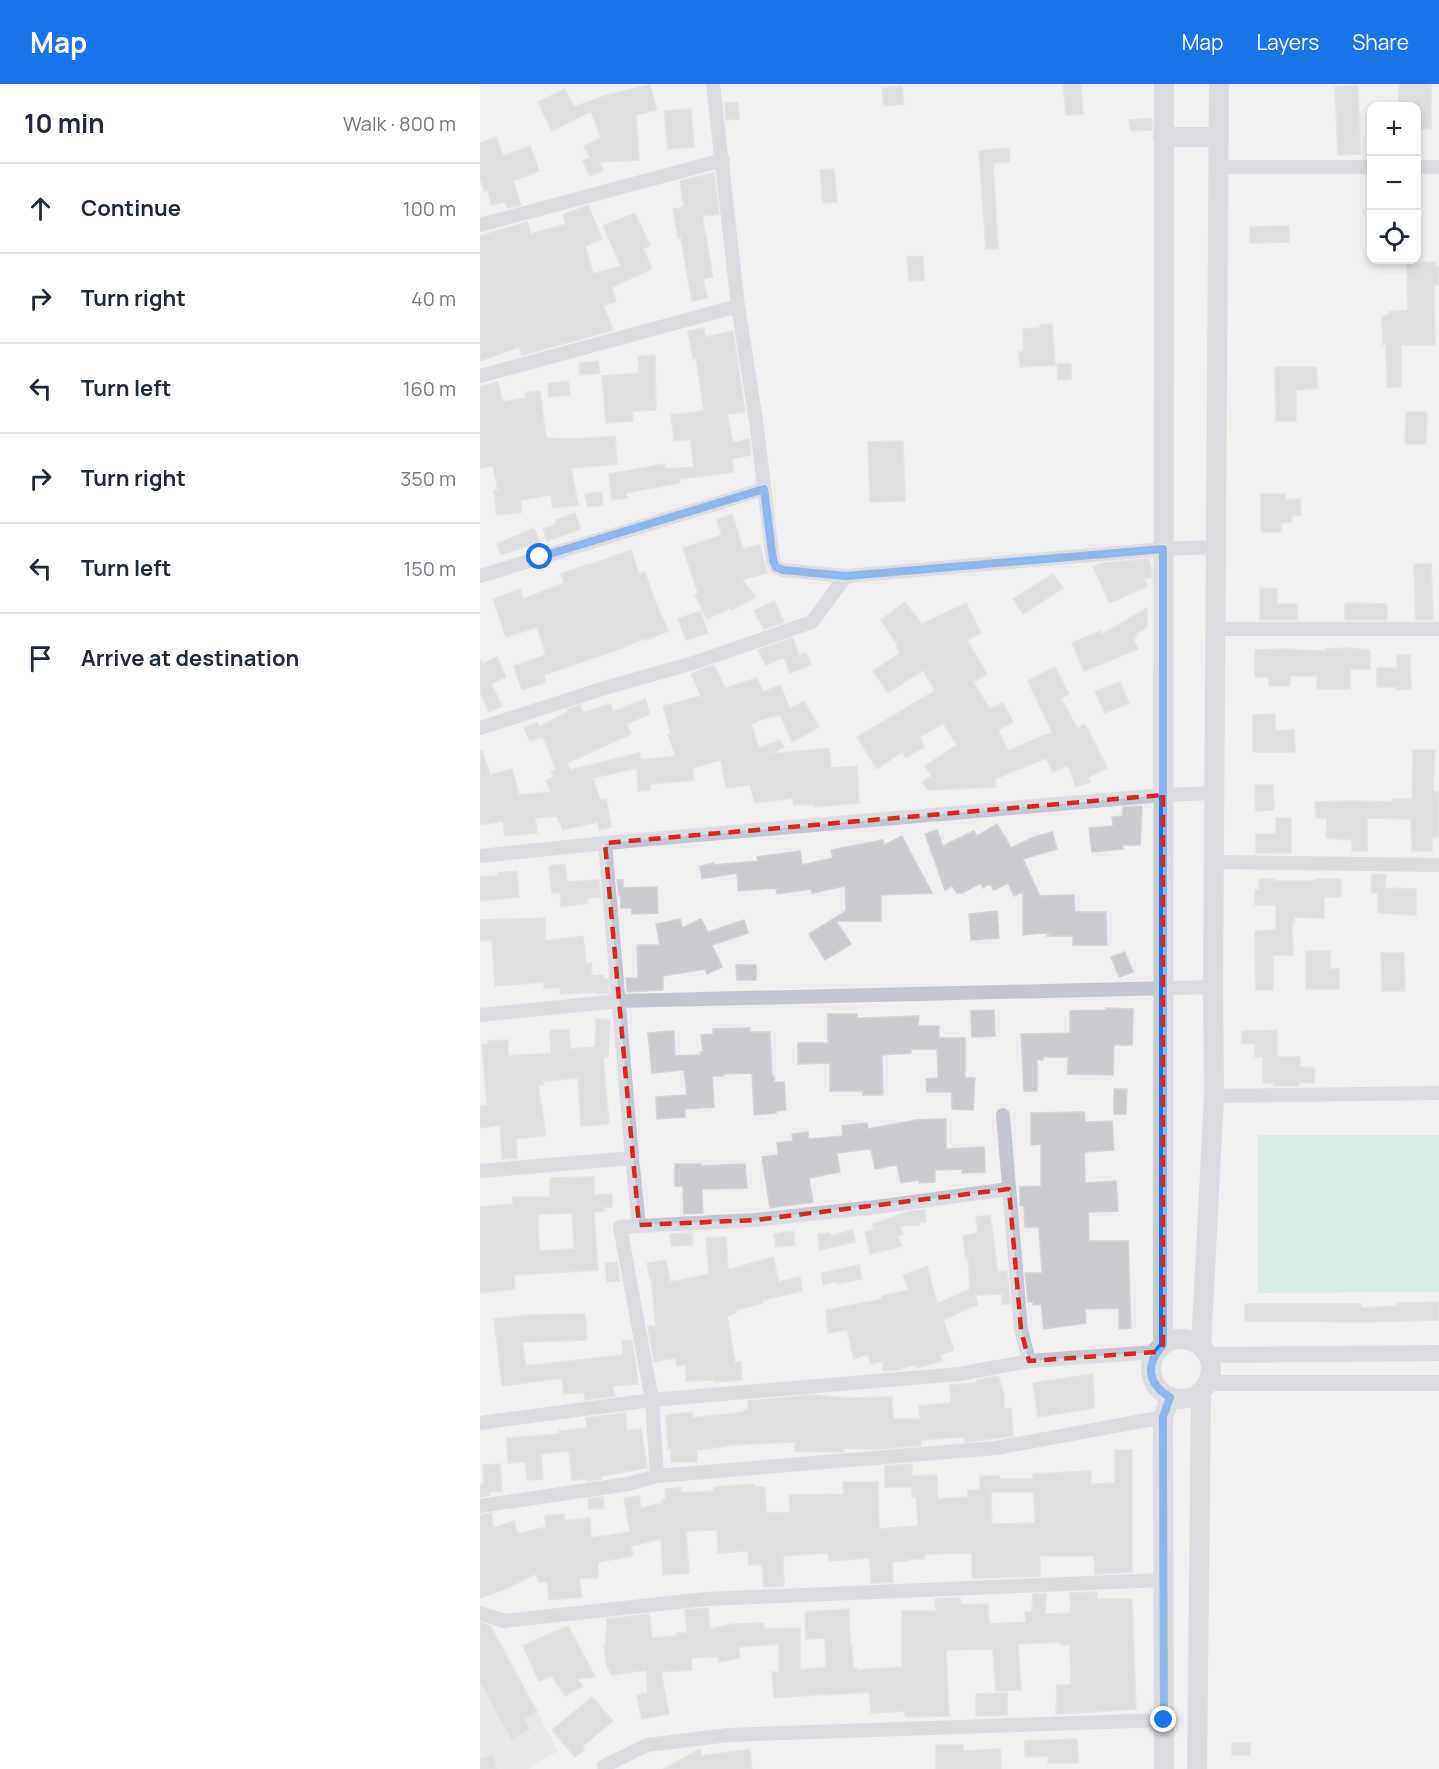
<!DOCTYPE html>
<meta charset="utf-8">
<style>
body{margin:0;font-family:Manrope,sans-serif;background:#f6f6f7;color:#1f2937}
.controls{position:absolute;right:18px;top:18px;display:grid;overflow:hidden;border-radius:12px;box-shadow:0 3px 9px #0003}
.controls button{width:54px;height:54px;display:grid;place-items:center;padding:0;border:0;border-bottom:2px solid #e0e1e3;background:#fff;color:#1f2937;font:30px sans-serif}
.stop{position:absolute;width:18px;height:18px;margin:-14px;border:4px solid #1a73e8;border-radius:50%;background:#fff}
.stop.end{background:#1a73e8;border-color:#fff;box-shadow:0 2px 6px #0008}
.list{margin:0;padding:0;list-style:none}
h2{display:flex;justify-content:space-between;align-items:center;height:78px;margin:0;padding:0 24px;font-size:26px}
h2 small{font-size:20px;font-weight:400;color:#747a83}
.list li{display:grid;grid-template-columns:39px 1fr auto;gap:18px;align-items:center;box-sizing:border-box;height:90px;padding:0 24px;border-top:2px solid #e0e1e3}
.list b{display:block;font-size:22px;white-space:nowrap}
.list em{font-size:20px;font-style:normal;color:#747a83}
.icon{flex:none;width:33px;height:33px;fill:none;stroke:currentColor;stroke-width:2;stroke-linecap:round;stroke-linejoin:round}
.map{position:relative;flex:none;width:959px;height:1685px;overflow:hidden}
header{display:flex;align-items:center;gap:36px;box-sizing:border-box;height:84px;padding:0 30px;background:#1a73e8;color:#fff}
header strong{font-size:28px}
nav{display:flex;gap:33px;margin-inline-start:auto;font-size:21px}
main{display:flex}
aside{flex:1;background:#fff}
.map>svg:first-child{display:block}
</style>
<header>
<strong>Map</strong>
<nav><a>Map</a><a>Layers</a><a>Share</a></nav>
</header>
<main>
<aside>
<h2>10 min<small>Walk · 800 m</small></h2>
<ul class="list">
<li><svg class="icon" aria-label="ahead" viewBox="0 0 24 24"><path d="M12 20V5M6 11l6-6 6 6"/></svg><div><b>Continue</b></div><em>100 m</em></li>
<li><svg class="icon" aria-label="right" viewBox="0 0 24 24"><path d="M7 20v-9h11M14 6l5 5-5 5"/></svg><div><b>Turn right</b></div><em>40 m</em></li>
<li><svg class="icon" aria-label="left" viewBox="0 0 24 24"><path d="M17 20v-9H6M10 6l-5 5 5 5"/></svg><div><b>Turn left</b></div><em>160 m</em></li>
<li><svg class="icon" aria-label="right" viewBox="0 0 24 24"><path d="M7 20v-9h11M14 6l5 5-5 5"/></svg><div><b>Turn right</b></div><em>350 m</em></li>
<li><svg class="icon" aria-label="left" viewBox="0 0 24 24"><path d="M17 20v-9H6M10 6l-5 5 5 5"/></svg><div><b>Turn left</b></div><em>150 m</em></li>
<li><svg class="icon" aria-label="arrive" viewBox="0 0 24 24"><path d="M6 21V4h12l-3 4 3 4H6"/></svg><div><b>Arrive at destination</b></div></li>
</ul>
</aside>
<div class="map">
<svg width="959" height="1685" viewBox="0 0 959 1685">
<rect width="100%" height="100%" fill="#f0eeee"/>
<path fill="#e1dfdf" d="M0,1537L12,1542L78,1667L48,1685H0Z"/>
<path fill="#bfebd8" d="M778,1051H959V1208L778,1209Z"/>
<path fill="#cbccd2" stroke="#d2d3d9" stroke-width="1.5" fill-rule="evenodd" d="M583,0H601L603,30L586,31Z
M919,0H951V45H936V22H919Z
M170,1L177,26L156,31L159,76L119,78L123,86L110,92L103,77L110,74L104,62L121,54L111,27L72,47L58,18L85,5L94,23L127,11Z
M422,2L424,20L404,22L402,4Z
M878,2L880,70L858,71L855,3Z
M258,18L259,35L246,36L245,19Z
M211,25L214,63L188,65L184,27Z
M672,34V46L651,47L649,36Z
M16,53L23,72L50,62L59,87L33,97L41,121L27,124L25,118L11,121L8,106L4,107L0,93V59Z
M529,64L530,78L513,79L518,165H506L499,67Z
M354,85L357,118L343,119L340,86Z
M234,89L239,130L222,132L233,193L223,195L227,214L212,217L201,153L198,154L193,125L204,123L200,97Z
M108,121L122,155L105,162L113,190L141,182L123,142L155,129L170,162L163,164L172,185L132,203L136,218L123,221L133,246L42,271L39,263L0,277V152L47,138L51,150L86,140L83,131Z
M809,142V158L770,159V143Z
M443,172L444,196L429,197L427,173Z
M955,178V183H959V201H954L955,261H921V303H907L906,260L903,261L902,232L909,231V228L928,226L927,179Z
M572,240L575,281L540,283L539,268H544L543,245L560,244V241Z
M224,244L225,253L253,247L265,328L247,330L253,359L269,355L271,371L252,375L254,388L199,395L200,399L146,409L147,414L132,416L129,390L184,380L185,385L214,383L210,355L194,357L191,331L224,327L216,273L213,274L208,247Z
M175,271L176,326L152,327L153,337L126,339L122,292L159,289L158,272Z
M118,277L120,289L100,291L99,279Z
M577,280H591V295L578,296Z
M795,283H836L838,304L816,306V337H796Z
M88,297L90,311L69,313L68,300Z
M18,298L23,318L46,314L45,309L60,307L66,354L96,355L135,352L137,380L91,384L98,421L73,424L71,411L40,416L42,428L17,431L14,406H18L13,382L0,384V303Z
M926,328H947L946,360H925Z
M423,357L425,417L390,418L388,358Z
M122,408L123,421L108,423L105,410Z
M781,410H805V416L820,415L821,431H812V438L801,439V448H781Z
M95,429L101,445L67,457L63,445L76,440V436Z
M252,430L263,465L280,461L287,489L262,496L276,513L251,526L250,524L227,535L215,511L218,509L203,464L242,451L237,436Z
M54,444L59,458L21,471L17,460Z
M151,466L159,490L165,488L173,512L188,547L166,556L165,554L140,565L64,591L66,598L42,606L34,582L66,571L57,543L26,553L13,515L40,505L43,515L84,499L81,490L109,480L110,481Z
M669,475L672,493L664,495L667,502L630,519L613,483L622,479Z
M934,480H951L953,536H936Z
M573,490L583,504L543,530L533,515Z
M780,504L797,505V520H817V536H780Z
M294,517L304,538L284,545L274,527Z
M425,518L442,540L486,519L501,549L487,556L507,590L493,598L510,625L523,619L533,638L518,646L528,667L572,648L548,597L575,583L589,610L581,614L597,644L605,640L627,684L608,693L610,698L596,703L588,681L573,688L566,674L515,695L516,703L448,706L442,698L452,692L445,682L477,661L463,639L440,653L444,663L426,674L422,668L397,685L377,653L455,607L443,586L408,609L393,587L420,569L416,563L418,562L401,536Z
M865,519L907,520V536H865Z
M667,524V543L655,550L657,552L653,554L658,565L604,587L592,559L620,547L621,551Z
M220,527L228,549L206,556L198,535Z
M313,554L319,572L326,569L331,581L310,589L304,573L286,581L278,566Z
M869,564L890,566V585H870V605H837V592H810V602H789V593H775V566L814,565V566L846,567V565Z
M917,571H930L931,605L917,606V603H897V584H917Z
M17,573L26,593L11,600L22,622L9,628L0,608V575L2,580Z
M234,581L245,604L277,594L283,608L300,601L310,625L324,617L339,643L312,658L300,631L283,635L271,640L279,664L300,656L304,663L291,670L349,664L351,684L377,682L379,719L334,723V720L314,721L313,714L275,719L270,701L246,704L241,676L213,684L214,696L170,700V706L158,707L157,684L113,694L120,716L126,715L131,743L119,746L118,738L83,746L77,732L55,734L57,749L25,752L23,737L0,741V667H2L10,691L32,685L39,711L71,708L66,697L73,693L71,688L76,686L63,652L50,657L44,644L57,639L59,643L88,628L87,626L100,621L103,629L130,620L133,628L165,615L170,630L146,640L151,650L87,679L90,686L159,669L161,676L196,672L188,651L191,650L183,622L221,612L211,590Z
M640,598L649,619L625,629L615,608Z
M795,630V647L814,646L815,668H773V631Z
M933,666H955L953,708H959V753H952V767H932L931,735L887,734V767H872V756L846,754L847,734H836L835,718L873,717L913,718V715H932Z
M775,701H793L794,726L776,727Z
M662,722L660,761H643V765L612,768L609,744L633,742L632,733L643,732V723Z
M796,734H811V769H776V750H796Z
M517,740L531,764L554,753L572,748L577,765L543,775L560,812L594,811L595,828H626L627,861H593V852H566L575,848L543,851V808L534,812L528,799L514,806L510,800L503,804L501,799L482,809H477L472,802L465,806L445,750L457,746L463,762L494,747L497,752Z
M422,752L452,809L401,811V837H356L371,860L345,876L329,850L366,827L365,802L332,809L331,805L297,810L296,804L258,807L257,789L222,795L220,782L234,779V781L278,777L277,773L320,767L322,781L353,774L351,766L403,756L404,761Z
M85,780L87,798L119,796L121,813L107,814L108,819L81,823L80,808L72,809L69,782Z
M37,787L39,813L0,817V793L18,792V789Z
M892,790L906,791L905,804L936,805V831L898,829V809H891Z
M779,795H794V797H835V795H861V813H844V834L814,833V838H812L813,871H793V906H776L775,847L796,846V821H775V806H779Z
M137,796H143V804L177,803L178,829L152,830V824H141V812H139Z
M517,827L519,854L491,856L489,830Z
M65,834V857L103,852L106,880L111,879L112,892L124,891V895H128L129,909L117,910V908L80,910V904H64V898L15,902L12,856L0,857V836Z
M200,835L202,844L221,835L228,848L264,836L268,849L232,861L242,883L227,890L225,885L183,892V906L147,908L146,894H158L157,861H180L176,840Z
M826,867H850V885H859V905H826Z
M645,868L653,888L639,893L631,873Z
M901,869H924L925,907H902Z
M256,881H276V896H257Z
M626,924L653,925L652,961H634L633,991L588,990V973H563V976H557V1007H544L541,950L590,949V927L626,926Z
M514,926L515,952L492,953L491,927Z
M348,930H377V934L439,932L438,942H459V954H485V994H495L493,1026L472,1025V1008H447L446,995L458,994L457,965H431V969L402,971L403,1011H383V1007H350V979L318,980V959H348Z
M116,935L130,936L128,973L123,974L129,1040L101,1042L98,994L63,997V1001H58L66,1051L36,1055L37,1074L22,1075L20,1041L0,1044V1022L7,1021L2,961L8,960V957L28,956V972L71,969L70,946H89L90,965L115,963Z
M270,944V948H290L292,992H294V998H304L306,1026L296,1027V1029L274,1031L272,989L243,990V992H232L234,1023L205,1025V1033L177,1035L176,1013L207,1011L204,986L172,989L168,949L194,947L195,972L221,971L220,968H223L221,951L233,950V945Z
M797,946V973H820V983L835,984L834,999L819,998V1002H794V999H783V973H775V959L762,960V947Z
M634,1005H647L646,1030H634Z
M604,1028L605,1038L632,1037L634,1066L604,1068L605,1099L636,1097L638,1127L608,1128L609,1157H648L651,1244L639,1245V1224L605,1225L606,1239L564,1245L561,1220L553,1221V1218H548L545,1189H562L559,1143H545L544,1122H540V1103L561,1102V1060L551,1061V1029Z
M466,1035V1065L504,1063L505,1088L482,1089V1085L455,1086V1098L439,1099V1096L421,1099L417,1081L395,1085L391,1065L357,1069L360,1088L329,1094L333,1118L290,1124L282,1073L298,1071L297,1059L313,1057L312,1050L328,1048V1055L363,1052L362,1042L387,1039L388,1045L436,1036Z
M195,1080H221V1082L265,1080L267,1104L222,1105L223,1129L204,1130L203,1102H195Z
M114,1093V1111L132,1110V1123H124V1127L114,1128L118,1186L34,1191L35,1205L0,1209V1123L33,1120V1113H70V1094ZM92,1129L94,1165L59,1167L58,1130Z
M445,1126L446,1138H439V1141L420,1142L423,1150L417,1152L422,1162L390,1170L385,1148L400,1144L394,1145L393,1140L430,1127Z
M510,1131L518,1188L527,1187L530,1220H522V1210L495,1211L498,1222H493L463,1236L474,1266L460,1271L462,1277L436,1284V1280L417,1286L403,1287V1277L391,1280L388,1270L374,1275L367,1246L348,1249L346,1226L403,1215L402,1212L429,1206L423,1192L447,1182L457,1220L490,1205L488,1173L486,1174L483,1152L498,1149L496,1133Z
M373,1146L375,1158L339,1166L338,1150L350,1149L351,1152Z
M313,1147L315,1161L296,1163L294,1150Z
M212,1149L213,1161L191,1162L190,1150Z
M246,1153L248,1186L293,1173L299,1198L320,1193L322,1207L282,1216L283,1219L256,1226V1229L247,1232L255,1279L261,1278L262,1296L235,1298V1296L206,1297V1281L197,1282L195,1274L174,1278L168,1242H176L171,1194L170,1195L167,1179L186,1176L190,1198L229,1190L226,1154Z
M137,1178L140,1197L127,1198L125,1179Z
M379,1181L382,1195L357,1200L356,1197L343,1201L342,1189Z
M959,1218V1236L885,1238L765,1237V1220H881V1224L917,1222V1219Z
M105,1230L107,1256L42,1258L46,1282L143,1271L142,1257L152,1256L156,1282L158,1300L133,1302L135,1312L105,1316L104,1308L84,1310L82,1294L22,1302L14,1235L49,1231Z
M613,1290L614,1324L558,1333L553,1299Z
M518,1292L524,1310V1324H531L533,1352L485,1358L484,1353L441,1356V1361L398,1365L363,1364V1368H360L315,1367V1358L248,1361V1362L217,1366V1378H191V1365H188L186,1331L212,1328L213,1334L264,1328V1326H268V1317L333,1311L369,1314L412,1313L413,1335H440L439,1322L471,1319L470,1301L497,1299V1296Z
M145,1329L147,1347L161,1345L167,1384L121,1392V1395L107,1397V1395L92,1396L89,1367L61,1370L63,1395L47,1396L46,1378L28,1379L27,1354L79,1350V1347L107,1344L106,1334Z
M635,1366H652V1488L615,1490L614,1472H560V1492L492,1494V1469L444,1470V1475H428V1477L412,1478L413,1498L391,1499L390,1474L349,1477L348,1469L303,1472L304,1502L284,1503L282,1480L269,1481L268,1467L238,1469L237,1446L206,1447L209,1489L183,1491L181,1455L151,1462L153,1472L118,1478V1494H99L102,1513L69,1516L67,1497L59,1498L56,1490L28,1504L0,1514V1431L12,1429L13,1444L34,1437L38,1450L66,1443L65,1432L84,1430L85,1437L110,1434L111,1454L150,1448L144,1414L159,1412L161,1424L182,1419V1416H186L185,1405L201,1404V1409L235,1407L234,1403L274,1400V1403H285L286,1429L310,1428L309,1411L364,1410L363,1398H398L399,1445L438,1442L436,1413H432V1403H405V1382L432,1380V1392L457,1391V1415L488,1413V1406H500V1392H519V1395H553V1390L611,1387V1400L635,1399ZM511,1408H554L555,1439L512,1440Z
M20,1380L22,1407L9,1408L10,1411L0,1413V1401L4,1400L3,1381Z
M123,1413L124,1424L109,1425L108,1415Z
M617,1508V1515H652L656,1625L576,1630L577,1601H591L590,1560L581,1561V1558L538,1560L541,1606L516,1607L513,1565L466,1566L469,1632L425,1633V1627L391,1629L389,1608L346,1611V1610L294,1614L292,1588H299V1560L258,1563L260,1574L239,1578L238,1572L211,1574L212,1586L181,1588L189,1630L162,1635L157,1611L168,1609L166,1586L132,1591L127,1583L124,1561L126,1560L127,1535L169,1530L172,1554L197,1552V1549H207L205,1526L228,1524L230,1545L253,1540L284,1539V1545L320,1544V1586L346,1583L345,1554L326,1555L325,1528L369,1525L370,1561H372L373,1584H377V1586L422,1583V1527H456L455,1515L480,1514L481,1521L508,1520L509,1540L546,1538L545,1528H552L553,1510H566L565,1530L591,1529L590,1509Z
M0,1538L10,1542L57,1628L44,1635L50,1645L32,1656L0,1598Z
M88,1542L115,1593L97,1595L103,1602L85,1612L72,1592L59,1597L43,1562Z
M527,1609V1631L496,1632V1610Z
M112,1613L133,1637L102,1663L104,1666L95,1673L72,1646Z
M597,1655L598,1679H568V1672L545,1673V1657Z
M752,1659H770V1671H752Z
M456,1661H483V1667L520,1665L521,1685H456Z
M220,1665L221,1672L270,1665L272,1685H184Z
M13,1671L17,1685H0V1675Z"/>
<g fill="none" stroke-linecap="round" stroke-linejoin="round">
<path stroke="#c2c7d2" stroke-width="14" d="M233,0L258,222L276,337L293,476L296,483L303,486L366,492L683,465L736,463
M739,83H892
M936,83H959
M0,141L243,76
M0,292L258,222
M0,492L284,405
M735,545H959
M0,644L125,604L213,579L332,538L366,492
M125,759L152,1074L159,1141
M0,772L125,759L683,711L735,709
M734,778L959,781
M0,931L139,917L733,903
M734,1012L959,1009
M523,1031L541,1246L549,1277
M0,1087L152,1074
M0,1339L172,1316L479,1290L549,1277L676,1268
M177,1392L172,1316L140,1143L275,1136L396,1123L529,1105
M0,1422L148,1400L177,1392L516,1364L683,1333
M0,1529L24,1537L226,1515L683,1496
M124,1682L167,1661L249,1651L684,1636"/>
<path stroke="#c2c7d2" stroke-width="16" d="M727,1271L959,1269
M727,1299H959"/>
<path stroke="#c2c8d5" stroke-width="20" d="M683,53H739
M671 1285a30 30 0 1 1 60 0a30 30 0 1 1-60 0Z
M683,1261L684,0
M721,1263L734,1012L733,903L739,0
M684,1685L683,1348V1333L691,1313
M717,1685L721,1307"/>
</g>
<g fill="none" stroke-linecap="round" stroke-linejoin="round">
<path stroke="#1a73e8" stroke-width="8" d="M60,473L284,405L293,476L296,483L303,486L366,492L683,465V1261C665,1280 667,1300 690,1313L683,1333V1348L684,1636"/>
</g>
<path d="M0 0H959V1685H0ZM683,711V1261L676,1268L549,1277L541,1246L529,1105L275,1136L159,1141L125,759Z" fill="#f0eeee" fill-opacity=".55" fill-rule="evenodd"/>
<path fill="none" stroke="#d62828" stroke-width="4.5" stroke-dasharray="12 8" stroke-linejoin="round" d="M683,711V1261L676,1268L549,1277L541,1246L529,1105L275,1136L159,1141L125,759Z"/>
</svg>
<div class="controls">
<button>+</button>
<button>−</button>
<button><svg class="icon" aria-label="locate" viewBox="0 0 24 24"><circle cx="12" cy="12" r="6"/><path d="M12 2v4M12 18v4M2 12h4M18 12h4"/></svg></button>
</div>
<div class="stop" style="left:60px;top:473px"></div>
<div class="stop end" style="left:684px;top:1636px"></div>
</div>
</main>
